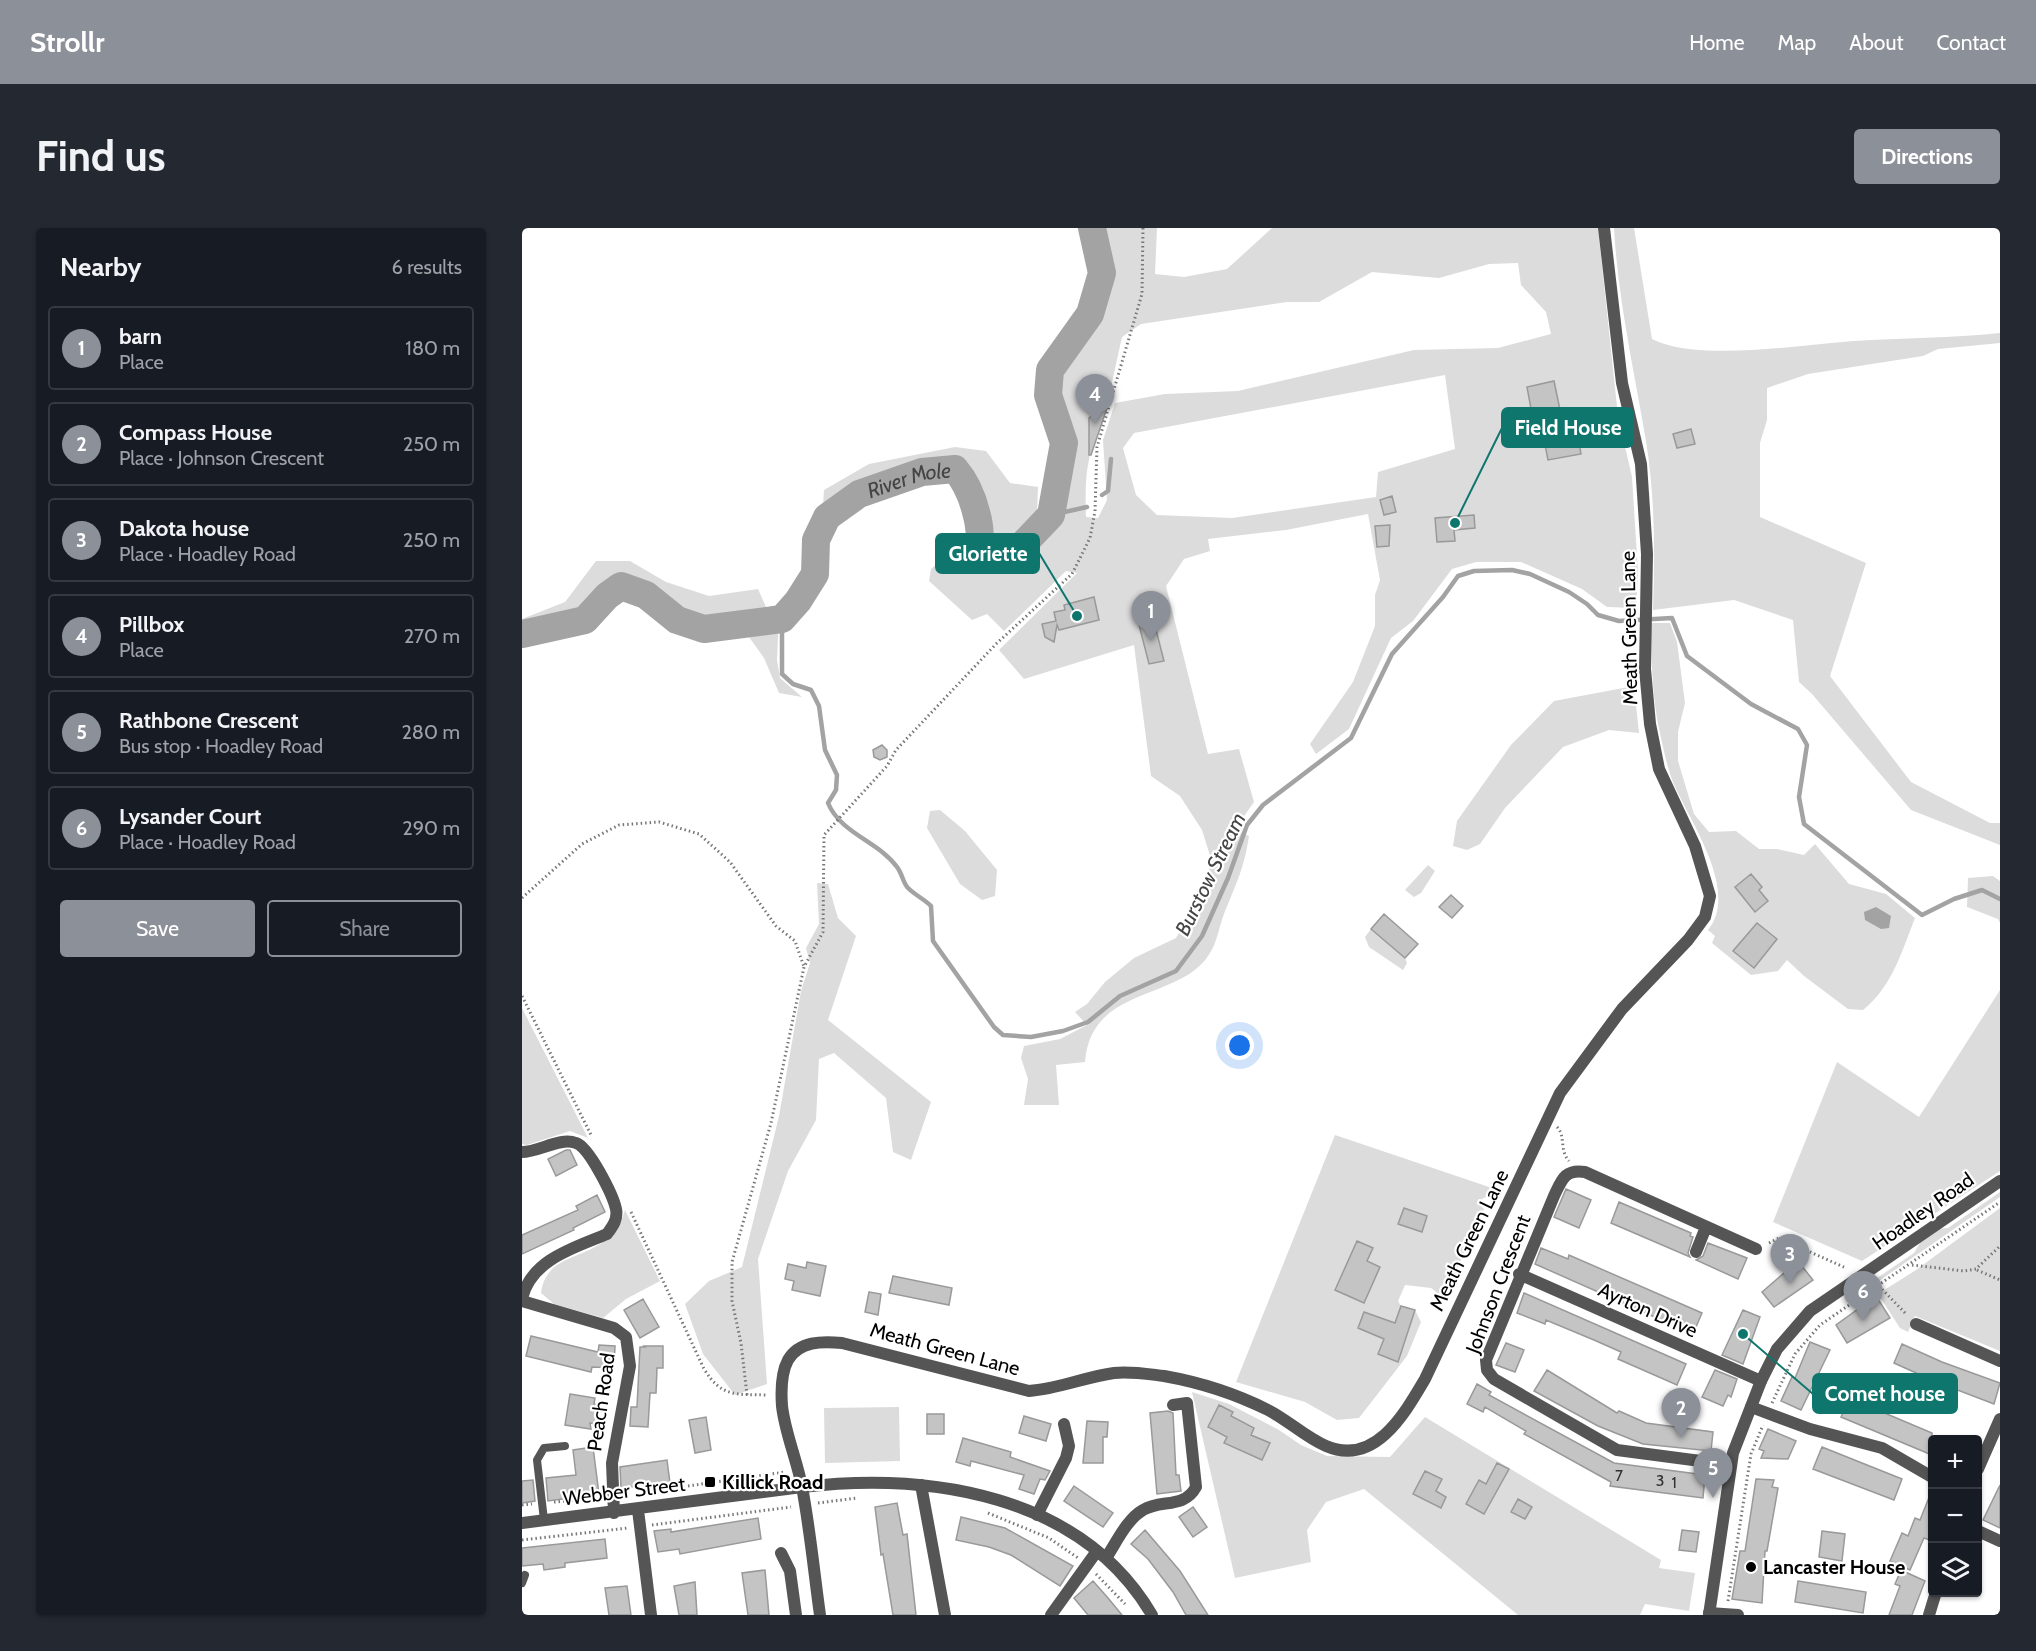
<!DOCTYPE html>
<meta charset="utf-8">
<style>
body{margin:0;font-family:Cabin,sans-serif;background:#242831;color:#f1f3f6}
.controls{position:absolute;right:18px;bottom:18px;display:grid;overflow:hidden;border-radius:6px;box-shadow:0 2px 4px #0004}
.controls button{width:54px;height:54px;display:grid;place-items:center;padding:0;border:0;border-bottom:2px solid #363941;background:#171b24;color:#f1f3f6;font:30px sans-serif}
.you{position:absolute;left:718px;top:818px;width:21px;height:21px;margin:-15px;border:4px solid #fff;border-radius:50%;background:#1a73e8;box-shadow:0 0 0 9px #1a73e833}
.badge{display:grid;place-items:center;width:39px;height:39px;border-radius:50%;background:#8c9099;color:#fff;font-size:20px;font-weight:700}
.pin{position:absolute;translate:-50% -50px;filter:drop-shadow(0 2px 3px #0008)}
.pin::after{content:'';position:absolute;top:32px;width:21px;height:18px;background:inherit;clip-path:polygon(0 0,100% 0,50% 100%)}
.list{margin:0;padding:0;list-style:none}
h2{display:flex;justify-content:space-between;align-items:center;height:78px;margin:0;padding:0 24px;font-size:26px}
h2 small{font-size:20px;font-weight:400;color:#9ea1a6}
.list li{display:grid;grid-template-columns:39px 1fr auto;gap:18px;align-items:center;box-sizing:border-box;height:84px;margin:0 12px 12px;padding:0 12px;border:2px solid #363941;border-radius:6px}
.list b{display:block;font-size:22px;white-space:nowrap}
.list p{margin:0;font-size:20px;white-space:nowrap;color:#9ea1a6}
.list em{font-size:20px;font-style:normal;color:#9ea1a6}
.actions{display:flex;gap:12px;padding:18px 24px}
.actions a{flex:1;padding:14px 0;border:2px solid #8c9099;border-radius:6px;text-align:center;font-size:21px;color:#8c9099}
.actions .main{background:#8c9099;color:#fff}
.icon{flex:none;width:33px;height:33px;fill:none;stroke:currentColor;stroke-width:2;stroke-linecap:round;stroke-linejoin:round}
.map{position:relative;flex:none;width:1478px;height:1387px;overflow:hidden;border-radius:6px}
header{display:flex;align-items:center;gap:36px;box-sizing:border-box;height:84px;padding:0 30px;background:#8c9099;color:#fff}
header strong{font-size:28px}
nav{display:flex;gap:33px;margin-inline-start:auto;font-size:21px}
.intro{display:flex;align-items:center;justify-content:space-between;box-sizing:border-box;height:144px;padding:0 36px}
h1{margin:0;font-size:42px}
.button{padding:15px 27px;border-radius:6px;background:#8c9099;color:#fff;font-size:21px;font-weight:700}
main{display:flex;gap:36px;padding:0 36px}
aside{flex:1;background:#171b24;border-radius:6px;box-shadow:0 2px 4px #0004}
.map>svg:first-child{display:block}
</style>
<header>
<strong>Strollr</strong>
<nav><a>Home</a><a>Map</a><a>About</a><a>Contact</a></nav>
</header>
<div class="intro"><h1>Find us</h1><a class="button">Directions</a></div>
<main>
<aside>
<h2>Nearby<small>6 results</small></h2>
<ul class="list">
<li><span class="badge">1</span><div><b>barn</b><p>Place</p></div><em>180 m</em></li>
<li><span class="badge">2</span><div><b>Compass House</b><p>Place · Johnson Crescent</p></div><em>250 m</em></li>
<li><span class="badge">3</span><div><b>Dakota house</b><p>Place · Hoadley Road</p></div><em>250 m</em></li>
<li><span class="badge">4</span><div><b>Pillbox</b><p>Place</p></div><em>270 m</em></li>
<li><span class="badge">5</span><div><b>Rathbone Crescent</b><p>Bus stop · Hoadley Road</p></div><em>280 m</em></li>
<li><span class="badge">6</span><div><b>Lysander Court</b><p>Place · Hoadley Road</p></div><em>290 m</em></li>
</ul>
<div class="actions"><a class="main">Save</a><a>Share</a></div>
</aside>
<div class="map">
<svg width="1478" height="1387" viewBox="0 0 1478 1387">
<rect width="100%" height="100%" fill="#fff"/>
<path fill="#dcdcdc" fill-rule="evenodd" d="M576,0H635L633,46L662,49L705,41L750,0H1076L1096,188L1110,249L1116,344L1114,380L1085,379L1060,361L999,334H954L930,341L891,393L869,410L827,501L794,526L788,516L831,454L853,398V367L858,352L846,286L764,302L686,311L688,323L662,331L644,358L686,526L717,521L732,574L713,601L727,608C722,641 714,656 702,686C697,699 695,714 688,725C659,774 569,756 563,834L534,837L537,877H502L506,851L499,830L502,818L538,811L565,797L553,784L565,776L583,754L612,730L654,710L683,661L689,631L680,602L658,568L629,548L612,417L502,451L477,422L555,345L544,343L482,403L465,386L450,392L407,353L409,341L434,320L457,335L482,338L499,327L533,290L538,255L549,218L544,197L533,175V155L541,134L574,87L586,45ZM996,35L999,57L1024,84L1029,106L976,120L892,122L716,163L643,166L593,175L581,212L585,272L576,290L564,289C563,262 563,230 576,205L567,202V190L576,183L583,186L600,109L619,96L765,74H797L850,44L917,50L967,36ZM923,147L933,221L856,244L854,269L710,290L635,287L614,267L601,220L612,205Z
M1092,0H1112L1130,111C1174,134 1280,117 1331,113C1380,110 1429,110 1478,105V115L1416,121L1401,128L1286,146L1245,160V192L1238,215V289L1344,335L1308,448L1389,554L1468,595H1478V617L1389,582L1290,466L1277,454L1271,392L1212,372L1131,382C1133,325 1133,269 1124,213C1112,142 1096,72 1092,0Z
M433,219L464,223L488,255L516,259L515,285L491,315H475L463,276L445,235C397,222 343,258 301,278L302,262L347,236Z
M74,333H108L144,354L187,368L236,361L244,379L257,386L255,432L258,450L280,469L257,465L242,430L227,409L180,411L210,400L208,384L169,389L105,350L87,353L63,379L0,399V391L43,374Z
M1129,395H1148L1155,414L1163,475L1156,504V533L1172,586L1187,604L1214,603L1237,621H1255L1282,627L1293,616L1327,656L1364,666L1393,690C1380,723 1370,759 1341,782L1326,781L1282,748L1265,732L1256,743L1229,747L1190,715L1193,708L1186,702C1218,662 1167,593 1151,554C1144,536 1140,514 1136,496C1130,462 1129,428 1129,395Z
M1112,458L1117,505L1087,502L1041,519L983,580L958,616L945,622L931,618L935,593L989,517L1032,473Z
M418,582L443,603L475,642L473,668L460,672L438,656L405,600L408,583Z
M906,637L913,643L899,665L892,669L883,662Z
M1471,648L1478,653V695L1476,691L1445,679L1446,650Z
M295,655L306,656L316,690L334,708L306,792L409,874L389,932L371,924L364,870L312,825L297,831L294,892L266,943L236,1031L245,1156L213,1167L181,1126L163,1076L187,1053L220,1039L257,888L279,763L288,735L284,720L297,696Z
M849,701L883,730L885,735L881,742L847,719L843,709Z
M1478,762V943L1340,1033L1251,994L1315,834L1397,889Z
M0,780L66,910L48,903L5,917L0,916Z
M813,907L976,962L955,974L962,981L922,1070L909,1060L883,1057L876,1073L879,1078L893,1082L899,1094L885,1128L837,1190L815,1192L783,1174L714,1154Z
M1478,964V969L1344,1062L1342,1059L1392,1025L1402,1008L1412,1001L1426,1000Z
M1478,980V1123L1393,1088L1386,1104L1378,1100L1356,1066L1394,1042Z
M103,982L138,1053L104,1071L81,1090L32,1076L19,1065C25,1016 88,1038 103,982Z
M670,1164L707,1176L757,1202L779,1217L805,1228L868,1229L903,1189L1139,1332L1137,1340L1173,1345L1167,1383L1123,1376L1118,1387H996L842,1261L804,1274L785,1302L789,1334L713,1350Z
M377,1179L378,1233L303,1235L302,1180Z"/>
<path fill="#a3a3a3" d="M1354,679L1369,688L1367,700L1359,701L1343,692L1342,684Z"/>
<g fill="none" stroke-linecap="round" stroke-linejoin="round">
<path stroke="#a3a3a3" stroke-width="4.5" d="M580,267L586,263L589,231
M529,287L565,279
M260,391V446L271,456L289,462L297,478L303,522L315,547L314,562L306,575C319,606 356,613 375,639C380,645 381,655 386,660C393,667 402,671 409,678L411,713L472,799L481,807L509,809L541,803L566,794L598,768L654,743L680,708L706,650L725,597L741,577L829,510L870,426L921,369L936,348L952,343L990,342L1008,346L1047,364L1065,376L1076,387L1097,393L1150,390L1165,428L1229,476L1276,501L1285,517L1277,569L1282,596L1400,687L1432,671L1460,662L1478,671"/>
<path stroke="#a3a3a3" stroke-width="28" id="s1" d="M0,406L63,392L85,368L99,358L124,367L155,392L182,401L260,391L276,373L293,346L294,312L305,289L337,266L400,244L433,241C445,255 451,270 455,288C460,305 454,312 467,327L488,330L529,287L542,215L526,167L528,142L568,86L580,45L570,0"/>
</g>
<path fill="#c4c4c4" stroke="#999" stroke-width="1.5" d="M1032,153L1042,201L1045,205L1055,203L1059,226L1026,232L1019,196L1012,197L1005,159Z
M587,174L569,227H567V190Z
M1169,201L1173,216L1155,220L1151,206Z
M870,268L874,284L862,287L858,272Z
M952,287L953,300L932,302L933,313L915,314L913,290Z
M868,297L867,318L855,319L853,298Z
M572,369L577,392L537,402L535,397L532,414L523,409L520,396L534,393L532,384L543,382L542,377Z
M631,390L642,433L627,436L616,393Z
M360,517L365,522V529L358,532L352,529L351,522Z
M1229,646L1240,659L1237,662L1246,673L1233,684L1213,659Z
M929,667L941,678L930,690L917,679Z
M862,686L896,716L883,730L849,701Z
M1235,695L1255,711L1232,740L1211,723Z
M44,922H48L55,937L34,948L26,931Z
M1044,961L1069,972L1057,1000L1032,989Z
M75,967L83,984L51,1000L52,1002L0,1026V1007L56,982L54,978Z
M1097,974L1169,1005L1168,1008L1171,1009L1166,1025L1168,1029L1089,995Z
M882,980L905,988L900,1004L876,996Z
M835,1013L851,1020L845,1033L858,1039L842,1075L813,1062Z
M1186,1015L1225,1030L1216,1051L1174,1032L1181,1028Z
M1019,1020L1046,1031L1047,1027L1180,1085L1171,1106L1013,1036Z
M1276,1033L1291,1052L1252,1079L1240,1064Z
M285,1034L304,1038L298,1068L270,1062L272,1053L263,1051L266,1036L284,1040Z
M371,1048L430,1060L427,1077L367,1065Z
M347,1064L359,1066L356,1087L343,1084Z
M1002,1065L1164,1136L1155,1157L1096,1131L1099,1124L1072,1112L1024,1092L1023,1096L995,1085Z
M1354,1068L1368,1090L1325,1115L1314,1097Z
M121,1071L137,1099L118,1110L102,1082Z
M879,1078L893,1082L876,1134L856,1126L862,1111L836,1100L842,1084L873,1095Z
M1221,1082L1238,1089L1221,1136L1200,1127Z
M9,1108L76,1124L77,1117L93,1118L92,1140L70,1139L69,1144L4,1128Z
M1288,1114L1308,1122L1279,1182L1259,1173L1270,1149L1273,1150Z
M984,1115L1002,1122L993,1144L974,1137Z
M1380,1116L1420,1134L1478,1155L1472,1176L1412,1153L1372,1135Z
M122,1118H141V1140H135L134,1165H128L126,1199L108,1198L109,1179H115L118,1119H123Z
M1025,1142L1095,1185L1097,1183L1124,1195L1191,1204L1189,1223L1121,1216L1076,1198L1012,1163Z
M1193,1142L1215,1151L1209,1169L1206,1167L1201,1178L1180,1169Z
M955,1156L969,1164L967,1167L1092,1235L1183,1247L1181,1270L1088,1258L1089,1254L1002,1206L1004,1203L963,1179L961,1184L945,1176Z
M48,1166L73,1170L72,1176L76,1177L73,1196L68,1195L69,1201L43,1197Z
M1327,1170L1410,1205V1227L1319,1189Z
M697,1177L711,1184L709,1188L732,1200L729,1207L748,1215L740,1232L702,1215L705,1209L686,1199Z
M646,1183L651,1185L654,1247H657L659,1263L635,1266L628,1185Z
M405,1186H422V1206H405Z
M502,1188L529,1196L524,1213L497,1205Z
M184,1189L189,1222L173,1225L167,1192Z
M565,1193L586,1194L585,1209H581V1235H561Z
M1246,1201L1274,1213L1266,1231L1239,1230L1242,1223L1237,1221Z
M441,1210L489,1224L488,1229L528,1243L523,1252L518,1251L512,1266L497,1261L502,1247L449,1233L448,1238L434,1234Z
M71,1219L77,1266L26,1273L24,1250L54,1247L51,1222Z
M1300,1219L1380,1251L1372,1272L1291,1241Z
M145,1232L148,1255L99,1260L98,1239Z
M975,1235L987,1241L962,1286L944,1276L957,1252L964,1256Z
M903,1243L920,1251L914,1263L924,1269L919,1280L891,1266Z
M1234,1251L1252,1252L1250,1259L1256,1260L1245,1323H1243L1240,1375L1210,1371L1218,1323H1223Z
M11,1252L13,1273L0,1275V1253Z
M1478,1257V1300L1461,1292Z
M552,1258L591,1285L581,1299L542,1273Z
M1410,1262V1313L1402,1310L1388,1342L1368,1333L1380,1305L1386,1308L1393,1290L1398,1292Z
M996,1271L1010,1279L1003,1291L989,1284Z
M375,1275L381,1307L385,1306L394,1387H371L361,1326L359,1327L353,1279Z
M671,1279L685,1299L671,1309L657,1289Z
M439,1289L483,1300L551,1338L538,1358L489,1327L467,1319L434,1312Z
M236,1290L239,1311L158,1326L157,1321L136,1324L132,1303L149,1301V1304Z
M623,1302L658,1343L686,1387H664L651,1364L626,1331L609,1316Z
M1160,1302L1177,1304L1174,1324L1157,1322Z
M1300,1303L1323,1306L1320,1333L1297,1329Z
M83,1311L85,1330L43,1335V1339L22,1342L21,1336L0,1338V1320Z
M243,1342L247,1387H226L220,1345Z
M1379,1342L1403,1353L1390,1387H1367L1378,1358L1373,1356Z
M571,1353L586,1370L600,1387H566L552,1370Z
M1276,1353L1344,1364L1341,1385L1273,1374Z
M173,1354L175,1387H157L152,1358Z
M105,1358L109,1387H87L83,1360Z"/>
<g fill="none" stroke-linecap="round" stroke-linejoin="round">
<path stroke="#777" stroke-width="3" stroke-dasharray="1.5 3" stroke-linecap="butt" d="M0,670L60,616L97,597L137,594L177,606L208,634L254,698L273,713L282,739
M0,768L70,909
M1035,899C1044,908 1037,922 1047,933
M109,984L182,1141C200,1170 214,1166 246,1167
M1247,1015L1257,1010L1324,1040
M1390,1037L1442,1043L1454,1041L1478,1018
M1455,1042L1478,1052
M1357,1058L1385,1087
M225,1167L219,1115L210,1073V1034L249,895L282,739L301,704L302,607L365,538L374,522L474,416L550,346L568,310L573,283L575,219L620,66L621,0
M1250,1175L1273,1126L1298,1097L1478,974
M166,1258L263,1244
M32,1274L70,1271
M296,1275L335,1270
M0,1277L10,1276
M466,1285L527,1310L556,1330
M130,1297L269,1279
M0,1312L106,1300
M574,1346L603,1376
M1206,1373L1229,1226L1241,1197"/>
<path stroke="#555" stroke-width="8" d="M22,1292L15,1232L22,1220L43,1218
M0,1355L3,1347"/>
<path stroke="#555" stroke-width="12" d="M0,924C17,924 38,909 54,915C67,919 91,967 94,981C96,991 91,998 85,1006C52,1020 10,1031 0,1070
M1174,1024L1184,999
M997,1046L1239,1153
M0,1073L92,1100L104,1109L108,1138L90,1235L92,1285
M1394,1096L1478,1133
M1229,1179L1288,1201L1360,1220L1410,1249
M1209,1237L1095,1222L972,1151L965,1142L964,1132L1032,968C1040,951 1043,941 1063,944L1234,1021
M1456,1241L1478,1191
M399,1257L423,1387
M116,1282L129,1387
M515,1287L544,1230L547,1218L542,1196
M0,1295L280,1259
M1456,1303L1478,1313
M259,1325L268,1343L274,1387
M584,1330C594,1315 605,1291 621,1282C639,1271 662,1281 674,1259L665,1175L651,1177
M1187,1385L1216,1387
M529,1387L575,1323
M1407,1387L1414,1364"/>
<path stroke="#555" stroke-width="12" d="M280,1259C407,1244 559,1266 630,1387
M298,1387C292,1344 288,1301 280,1259C275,1232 263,1205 260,1178C259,1164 259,1145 266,1132C277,1113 300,1113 320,1115L507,1163C536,1161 563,1149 592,1145C608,1143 625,1146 642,1148C676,1154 714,1166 746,1182C766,1192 783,1209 804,1218C853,1239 883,1185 903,1151L1038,865L1100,781L1166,712L1183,689L1188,668L1173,618L1137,541L1128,496L1123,441L1125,326L1119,236L1100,155L1082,0
M1187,1387L1211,1225L1239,1153L1255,1121L1288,1083L1478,953"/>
</g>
<g fill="#000" stroke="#fff" stroke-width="2">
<rect x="182" y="1248" width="12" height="12" rx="3"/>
<circle cx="1229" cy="1339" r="6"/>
</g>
<g text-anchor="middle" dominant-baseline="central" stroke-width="4.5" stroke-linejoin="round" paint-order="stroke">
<g font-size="16" fill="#313131">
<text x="1097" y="1247">7</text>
<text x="1138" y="1252">3</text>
<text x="1152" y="1254">1</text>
</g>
<g font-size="20" fill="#000" stroke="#fff">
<text transform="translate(1107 400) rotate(-91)">Meath Green Lane</text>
<text transform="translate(1401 983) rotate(-35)">Hoadley Road</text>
<text transform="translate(947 1012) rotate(-64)">Meath Green Lane</text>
<text transform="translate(976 1056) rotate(-69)">Johnson Crescent</text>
<text transform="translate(1126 1082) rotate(24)">Ayrton Drive</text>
<text transform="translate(423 1121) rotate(15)">Meath Green Lane</text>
<text transform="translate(79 1174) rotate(-82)">Peach Road</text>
<text transform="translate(102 1263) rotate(-7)">Webber Street</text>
</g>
<g font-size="20" font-weight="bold" fill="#000" stroke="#fff" text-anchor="start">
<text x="200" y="1254">Killick Road</text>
<text x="1241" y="1339">Lancaster House</text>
</g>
<g font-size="21" font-style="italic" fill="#444" stroke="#fff">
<text stroke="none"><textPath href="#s1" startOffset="495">River Mole</textPath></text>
<text transform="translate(688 646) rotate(-64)">Burstow Stream</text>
</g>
</g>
<path fill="none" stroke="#0f766e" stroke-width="2" d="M933 295L980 200M555 388L517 325M1221 1106L1291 1166"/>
<g fill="#0f766e" stroke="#fff" stroke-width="2">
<circle cx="933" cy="295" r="6"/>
<circle cx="555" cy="388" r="6"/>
<circle cx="1221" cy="1106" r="6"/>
</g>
<g fill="#0f766e" stroke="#0f766e" stroke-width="2">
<rect x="980" y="180" width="131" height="39" rx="6"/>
<rect x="414" y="306" width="103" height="39" rx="6"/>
<rect x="1291" y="1146" width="144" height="39" rx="6"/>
</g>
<g font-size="21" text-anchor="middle" font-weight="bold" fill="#fff">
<text x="1046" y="207">Field House</text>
<text x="466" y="333">Gloriette</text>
<text x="1363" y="1173">Comet house</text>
</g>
</svg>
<div class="controls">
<button>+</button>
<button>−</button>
<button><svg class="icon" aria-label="layers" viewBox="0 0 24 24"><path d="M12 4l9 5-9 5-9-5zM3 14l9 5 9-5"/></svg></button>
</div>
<div class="you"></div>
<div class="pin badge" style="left:629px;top:413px">1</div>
<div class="pin badge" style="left:1159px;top:1210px">2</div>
<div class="pin badge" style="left:1268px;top:1056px">3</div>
<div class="pin badge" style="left:573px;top:196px">4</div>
<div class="pin badge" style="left:1191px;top:1270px">5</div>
<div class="pin badge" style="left:1341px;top:1093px">6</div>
</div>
</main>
